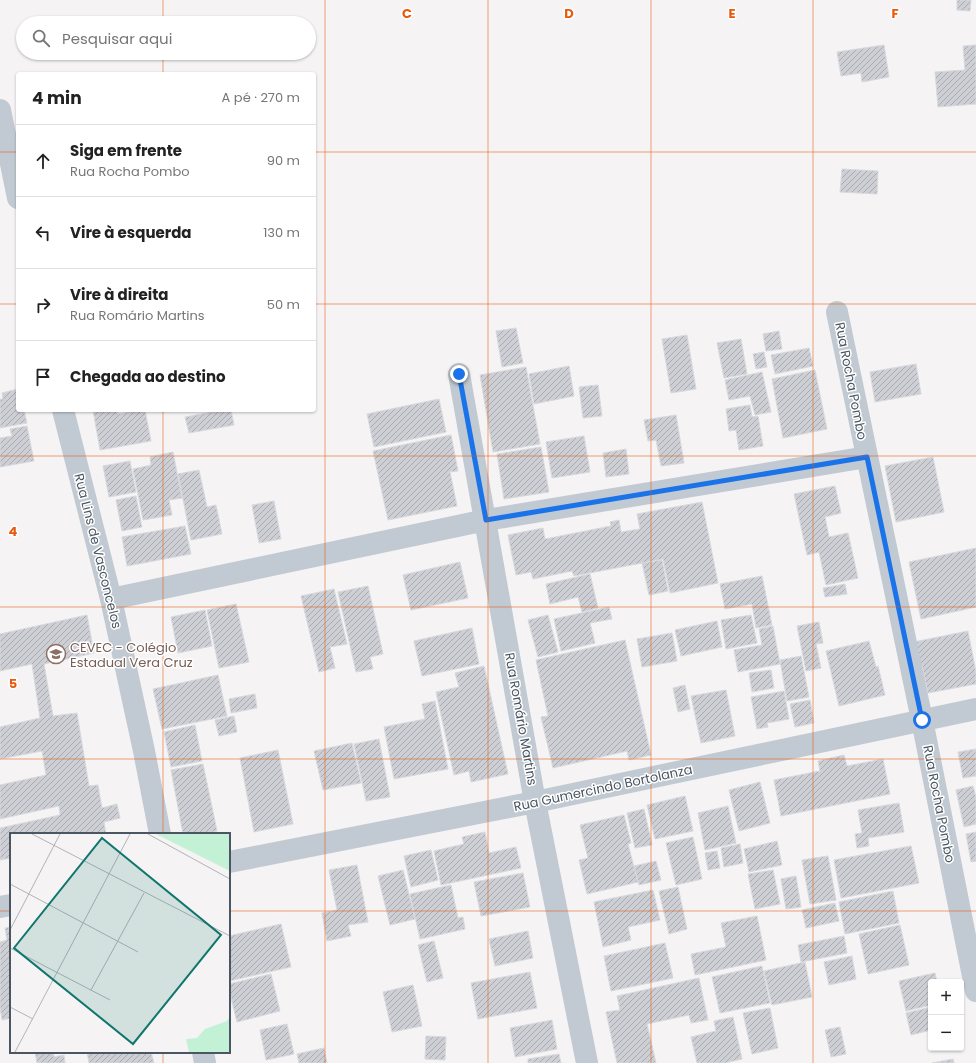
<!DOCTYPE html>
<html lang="pt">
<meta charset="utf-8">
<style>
body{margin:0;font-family:Poppins,sans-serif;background:#f6f6f6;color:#222}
.controls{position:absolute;right:12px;bottom:12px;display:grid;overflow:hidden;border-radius:4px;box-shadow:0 1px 3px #0004}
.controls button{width:36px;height:36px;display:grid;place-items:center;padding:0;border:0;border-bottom:1px solid #e0e0e0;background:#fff;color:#222;font:20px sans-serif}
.stop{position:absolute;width:12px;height:12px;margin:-9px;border:3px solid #1a73e8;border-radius:50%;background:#fff}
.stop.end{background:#1a73e8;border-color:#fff;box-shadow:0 1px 4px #0008}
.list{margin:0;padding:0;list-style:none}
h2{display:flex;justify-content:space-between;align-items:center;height:52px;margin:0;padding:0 16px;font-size:17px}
h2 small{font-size:13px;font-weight:400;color:#767676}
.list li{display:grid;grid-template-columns:26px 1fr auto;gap:12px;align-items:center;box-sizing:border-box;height:72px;padding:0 16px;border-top:1px solid #e0e0e0}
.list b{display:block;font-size:15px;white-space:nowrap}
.list p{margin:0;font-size:13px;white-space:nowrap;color:#767676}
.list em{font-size:13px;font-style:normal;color:#767676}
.icon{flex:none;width:22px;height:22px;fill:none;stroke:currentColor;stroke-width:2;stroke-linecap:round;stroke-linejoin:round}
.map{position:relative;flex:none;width:976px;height:1063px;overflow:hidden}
.search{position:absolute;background:#fff;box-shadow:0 1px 3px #0004;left:16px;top:16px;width:300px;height:44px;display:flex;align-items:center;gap:10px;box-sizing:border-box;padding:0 14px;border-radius:22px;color:#767676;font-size:15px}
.panel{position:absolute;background:#fff;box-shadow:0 1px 3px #0004;left:16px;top:72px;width:300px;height:340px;border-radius:4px}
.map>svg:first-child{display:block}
</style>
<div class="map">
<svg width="976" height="1063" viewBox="0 0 976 1063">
<defs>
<pattern id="building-hatch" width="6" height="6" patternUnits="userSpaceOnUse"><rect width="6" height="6" fill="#cdcfd5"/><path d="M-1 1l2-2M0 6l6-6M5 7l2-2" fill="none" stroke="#a8abb0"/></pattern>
</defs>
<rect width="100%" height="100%" fill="#f5f3f3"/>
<path fill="url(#building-hatch)" stroke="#d7d9de" d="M957,0H971L970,11L957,10Z
M884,45L889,77L862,82L861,73L841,76L837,52Z
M976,45V104L938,107L935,72L965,70L963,46Z
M842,169L878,171L877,194L840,192Z
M516,328L523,363L502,367L496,331Z
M779,331L782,349L766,351L763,334Z
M687,335L696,389L671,393L662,339Z
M741,339L747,374L724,378L717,343Z
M809,348L813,366L775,374L771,355Z
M764,352L767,367L756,369L753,354Z
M916,364L921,394L875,402L870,372Z
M569,366L574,396L534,404L529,374Z
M526,367L540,444L493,452L480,375Z
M815,370L827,429L783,438L772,379Z
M762,372L771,412L755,415L750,396L729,400L725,380Z
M598,385L602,416L583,418L579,387Z
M18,389V410H24L27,423L0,428V399H3L2,393Z
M439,399L446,432L374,447L367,414Z
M750,405L752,417L758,416L763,446L739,450L736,430L729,431L726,409Z
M93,410H117L118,414L145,410L151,441L100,450Z
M224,410H231L234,425L189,433L185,417Z
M676,415L684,463L661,466L656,440L648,441L644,420Z
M27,426L34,461L0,467V438L12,436L10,429Z
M451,435L458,471L450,472L457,506L388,520L373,451Z
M584,436L590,472L552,478L546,442Z
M541,447L549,492L504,499L497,454Z
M626,449L629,474L606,477L603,453Z
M173,452L182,498L169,500L172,515L143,520L133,469L151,465L150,457Z
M933,457L944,512L896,522L885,466Z
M130,461L136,492L109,497L103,466Z
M199,470L207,507L216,505L222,534L191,540L178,474Z
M835,486L841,513L825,517L829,537L848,533L858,578L826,585L819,552L807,555L794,494Z
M136,496L142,527L122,531L116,500Z
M274,501L281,539L259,543L252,505Z
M702,502L718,583L670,593L663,559L574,576L572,571L533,579L531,572L516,575L508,535L543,528L545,539L611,526L610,522L619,520L621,532L640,529L637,514Z
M185,526L191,554L127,566L122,537Z
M976,548V607L921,619L909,562Z
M662,560L668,591L649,595L642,563Z
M460,562L468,598L411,610L403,575Z
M590,574L598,608L582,612L578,597L550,604L546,584Z
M762,576L772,625L756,628L752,604L725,609L720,584Z
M845,584L847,594L825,597L823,588Z
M368,586L383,654L370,657L373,669L356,672L338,592Z
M334,589L347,644L330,647L335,668L319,672L301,596Z
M236,604L249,662L219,668L207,610Z
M609,607L612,619L590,623L595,643L561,651L554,619Z
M205,610L212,646L178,653L171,617Z
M87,615L94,653L44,664L53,716L77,713L89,786L98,785L102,808L117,804L120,818L104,822L106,834H11V858L0,860V828L60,815L59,806L0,819V785L46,775L42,751L0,759V727L40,718L32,664L0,671V634Z
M548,615L558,652L538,657L528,620Z
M751,615L757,643L726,649L721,620Z
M717,621L722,647L681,656L675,630Z
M819,622L823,643L816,644L821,668L806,671L797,626Z
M773,626L780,664L738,672L734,650L762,645L759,629Z
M472,628L479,664L422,676L414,641Z
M968,631L976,672V684L928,693L922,665L914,666L909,643Z
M672,633L677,661L642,667L637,639Z
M625,640L651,755L629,760L627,751L553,768L541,717L548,716L536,660Z
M869,641L876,667L878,666L885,695L839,706L826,651Z
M801,656L809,697L787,701L780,660Z
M484,666L508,774L471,782L469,771L454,775L436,692L459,687L455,673Z
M771,670L774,688L752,692L749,673Z
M218,675L227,716L162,729L153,689Z
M685,685L690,709L678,712L673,688Z
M726,690L735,736L701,743L691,696Z
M784,691L789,719L767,723L768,727L757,729L751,697Z
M255,694L257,708L231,713L229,699Z
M810,700L814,723L795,727L790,704Z
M435,701L448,769L394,779L384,727L425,719L422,704Z
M234,716L237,732L219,736L215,720Z
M195,725L202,761L171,767L164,732Z
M379,739L390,797L366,801L354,744Z
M352,743L361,783L323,790L314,751Z
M976,749V776L963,778L958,752Z
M278,750L293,824L254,832L240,758Z
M844,755L847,766L883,759L890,794L781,816L774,780L820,771L818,761Z
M203,764L217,831L203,834H183L171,770Z
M760,782L770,823L739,831L729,790Z
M973,786L976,797V824L964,827L956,790Z
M685,796L693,831L655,839L647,805Z
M899,803L904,832L868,838L869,846L857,848L855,834L862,833L858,810Z
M728,806L736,843L705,850L698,813Z
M644,809L652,845L635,848L627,813Z
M624,815L631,843L628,844L638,882L587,894L579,860L588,858L580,825Z
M485,832L489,853L516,847L521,868L441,885L434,851L464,844L462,837Z
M976,832V861L971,862L966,834Z
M693,837L702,879L676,885L666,843Z
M777,841L782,865L749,872L744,849Z
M740,844L743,863L724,867L721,848Z
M911,846L919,883L841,898L834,860Z
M431,850L438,880L411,887L404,856Z
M717,851L720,868L708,870L705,853Z
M828,856L836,900L810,904L802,860Z
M656,861L661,880L639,885L634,866Z
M357,865L368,922L348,925L351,936L327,941L322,913L337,910L329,870Z
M403,870L415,919L390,925L378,876Z
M773,870L780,904L755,909L748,874Z
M523,873L530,907L481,916L474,882Z
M796,876L801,907L786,909L781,879Z
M451,885L458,918L463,917L465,929L420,939L410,894Z
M678,887L687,929L669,934L659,891Z
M653,890L660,920L628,927L631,940L603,947L594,902Z
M893,891L899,923L845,934L839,902Z
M835,903L839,921L806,928L802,910Z
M757,916L766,960L695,975L691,954L726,947L721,923Z
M281,924L291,967L229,981V936Z
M900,925L909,965L868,974L859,934Z
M11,927V1018L2,1020L0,1007V942L7,940L5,928Z
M528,931L533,958L495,966L489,939Z
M844,936L847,953L801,962L798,945Z
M434,941L443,978L427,982L418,945Z
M665,943L673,978L611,991L604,956Z
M852,956L856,979L829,985L824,962Z
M805,962L812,997L772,1005L764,971Z
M762,966L770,1003L720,1013L712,977Z
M530,972L537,1008L478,1019L471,983Z
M935,973L937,982H931V1005L906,1011L899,981Z
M271,974L280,1011L237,1022L229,990V984Z
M699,978L708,1020L691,1023L689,1015L647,1024L656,1063H617L606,1012L620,1010L617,996Z
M413,985L422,1026L392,1032L383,992Z
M931,1007V1030L911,1035L906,1013Z
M770,1008L778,1048L752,1054L743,1013Z
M733,1017L742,1059L725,1063H697L691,1037L716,1031L714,1021Z
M552,1020L557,1049L515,1057L510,1028Z
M287,1024L294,1054L266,1060L260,1030Z
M840,1027L846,1054L831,1057L825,1030Z
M426,1036L446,1037L445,1060L425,1059Z
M324,1048L327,1063H299L297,1054Z
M35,1052H53L54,1057L64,1055L65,1063H37Z
M87,1052H151L154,1063H89Z
M559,1054L561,1063H528V1059Z
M953,1059L954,1063H932Z"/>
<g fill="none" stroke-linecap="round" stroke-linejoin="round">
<path stroke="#c1cad2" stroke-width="22" d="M0,110L18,198
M837,312L922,720L976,991
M459,374L535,802L587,1063
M63,410L111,599L144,751L160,834
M111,599L486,520L867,457
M229,862L535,802L976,709
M0,907L11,905
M203,1052L205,1063"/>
</g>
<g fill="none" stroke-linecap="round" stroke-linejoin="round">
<path stroke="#1a73e8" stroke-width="5" d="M459,374L486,520L867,457L922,720"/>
</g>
<path fill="none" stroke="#e8590c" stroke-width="1" stroke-opacity="0.55" d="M163,0V23M325,0V1063M488,0V1063M651,0V1063M813,0V1063M163,53V74M0,152H18M314,152H976M0,304H18M314,304H976M163,410V834M0,456H976M0,607H976M0,759H976M0,911H11M229,911H976M163,1052V1063"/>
<defs>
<symbol id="school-ring" viewBox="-11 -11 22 22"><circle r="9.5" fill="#fff" stroke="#8d6e63" stroke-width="1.5"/><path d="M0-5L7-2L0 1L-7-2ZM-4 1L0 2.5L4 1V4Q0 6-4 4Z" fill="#8d6e63"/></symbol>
</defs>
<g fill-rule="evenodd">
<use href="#school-ring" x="45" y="643" width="22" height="22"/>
</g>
<g text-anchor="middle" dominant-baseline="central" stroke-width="3" stroke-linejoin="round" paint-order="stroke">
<g font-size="13" fill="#4a5661" stroke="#fff">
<text transform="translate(851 381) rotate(79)">Rua Rocha Pombo</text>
<text transform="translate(98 551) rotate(76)">Rua Lins de Vasconcelos</text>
<text transform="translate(521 719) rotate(80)">Rua Romário Martins</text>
<text transform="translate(603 788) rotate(-12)">Rua Gumercindo Bortolanza</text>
<text transform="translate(939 804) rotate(79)">Rua Rocha Pombo</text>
</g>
<g font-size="13" fill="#785e54" stroke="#fff" text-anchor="start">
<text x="70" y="647">CEVEC - Colégio<tspan x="70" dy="15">Estadual Vera Cruz</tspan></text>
</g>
</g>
<g transform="translate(10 833)">
<rect width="220" height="220" fill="#f5f3f3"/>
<path d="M220,184V219H179L176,206L187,205L195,196L217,188Z" fill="#c3f1d5"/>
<path d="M146,1H220V38Z" fill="#c3f1d5"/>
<path fill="none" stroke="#b1b4b9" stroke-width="1" d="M22,1L220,103M138,1L220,46M0,51L128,119M0,97L50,1M0,115L100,167M81,157L134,60M0,174L23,186M5,219L120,1"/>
<path fill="#0f766e" fill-opacity="0.15" stroke="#0f766e" stroke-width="2" d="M92,5L211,102L123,211L4,115Z"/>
<rect width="220" height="220" fill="none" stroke="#4a5661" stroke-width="2"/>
</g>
<g font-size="13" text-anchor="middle" font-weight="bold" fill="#e8590c" stroke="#fff" stroke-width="3" stroke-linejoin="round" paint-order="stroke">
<text x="407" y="18">C</text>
<text x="569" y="18">D</text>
<text x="732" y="18">E</text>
<text x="895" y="18">F</text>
<text x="13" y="536">4</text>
<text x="13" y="688">5</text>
</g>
</svg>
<div class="controls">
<button>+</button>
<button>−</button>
</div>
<div class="stop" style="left:922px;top:720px"></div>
<div class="stop end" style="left:459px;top:374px"></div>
<div class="search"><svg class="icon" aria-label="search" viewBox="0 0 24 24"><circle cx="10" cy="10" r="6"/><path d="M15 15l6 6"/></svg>Pesquisar aqui</div>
<section class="panel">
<h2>4 min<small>A pé · 270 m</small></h2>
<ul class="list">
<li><svg class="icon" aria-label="ahead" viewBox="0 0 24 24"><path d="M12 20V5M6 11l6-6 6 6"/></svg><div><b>Siga em frente</b><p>Rua Rocha Pombo</p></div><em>90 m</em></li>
<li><svg class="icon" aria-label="left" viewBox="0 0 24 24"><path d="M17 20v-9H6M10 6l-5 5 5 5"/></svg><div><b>Vire à esquerda</b></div><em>130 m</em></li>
<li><svg class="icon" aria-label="right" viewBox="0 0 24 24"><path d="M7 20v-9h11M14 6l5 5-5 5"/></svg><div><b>Vire à direita</b><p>Rua Romário Martins</p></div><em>50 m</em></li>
<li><svg class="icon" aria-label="arrive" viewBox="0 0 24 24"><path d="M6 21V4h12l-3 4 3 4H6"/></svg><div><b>Chegada ao destino</b></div></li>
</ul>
</section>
</div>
